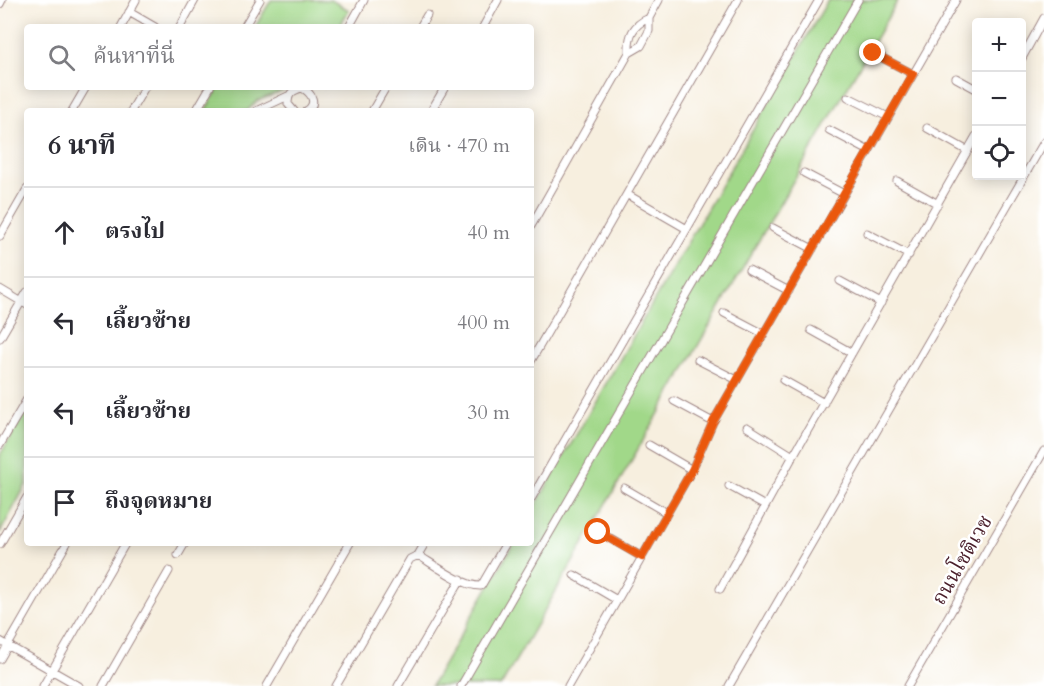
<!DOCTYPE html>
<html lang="th">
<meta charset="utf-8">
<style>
body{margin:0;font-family:Cardo,"Noto Serif Thai",serif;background:#f2f2f3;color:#2b2b33}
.controls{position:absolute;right:18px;top:18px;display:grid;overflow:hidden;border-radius:6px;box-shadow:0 3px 15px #0003}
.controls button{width:54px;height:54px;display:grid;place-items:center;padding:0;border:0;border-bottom:2px solid #e1e1e2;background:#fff;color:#2b2b33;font:30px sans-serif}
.stop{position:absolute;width:18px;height:18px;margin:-14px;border:4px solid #ea580c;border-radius:50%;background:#fff}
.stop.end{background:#ea580c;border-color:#fff;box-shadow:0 2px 6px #0008}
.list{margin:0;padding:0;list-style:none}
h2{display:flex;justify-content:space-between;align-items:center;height:78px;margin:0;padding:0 24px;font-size:26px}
h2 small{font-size:20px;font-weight:400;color:#7c7c81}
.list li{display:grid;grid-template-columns:39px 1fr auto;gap:18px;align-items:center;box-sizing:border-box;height:90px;padding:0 24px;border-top:2px solid #e1e1e2}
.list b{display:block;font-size:22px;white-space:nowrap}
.list em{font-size:20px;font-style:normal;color:#7c7c81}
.icon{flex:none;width:33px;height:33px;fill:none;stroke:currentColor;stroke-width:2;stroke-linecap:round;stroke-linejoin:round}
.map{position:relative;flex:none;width:1044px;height:686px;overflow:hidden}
.search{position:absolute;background:#fff;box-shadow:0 3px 15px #0003;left:24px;top:24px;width:510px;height:66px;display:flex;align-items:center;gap:15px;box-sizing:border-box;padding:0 21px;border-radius:6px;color:#7c7c81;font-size:22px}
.panel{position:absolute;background:#fff;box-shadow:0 3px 15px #0003;left:24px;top:108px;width:510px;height:438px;border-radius:6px}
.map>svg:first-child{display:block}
</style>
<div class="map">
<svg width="1044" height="686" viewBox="0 0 1044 686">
<rect width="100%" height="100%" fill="#fff"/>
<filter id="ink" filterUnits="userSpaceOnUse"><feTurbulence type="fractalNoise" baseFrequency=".0167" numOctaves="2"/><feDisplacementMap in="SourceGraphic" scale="12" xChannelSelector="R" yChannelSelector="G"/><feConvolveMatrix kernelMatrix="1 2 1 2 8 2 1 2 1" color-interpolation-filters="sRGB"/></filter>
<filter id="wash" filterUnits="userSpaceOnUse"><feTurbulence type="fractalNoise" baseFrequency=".008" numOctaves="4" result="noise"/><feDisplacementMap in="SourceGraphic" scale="24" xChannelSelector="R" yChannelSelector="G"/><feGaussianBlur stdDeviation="1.35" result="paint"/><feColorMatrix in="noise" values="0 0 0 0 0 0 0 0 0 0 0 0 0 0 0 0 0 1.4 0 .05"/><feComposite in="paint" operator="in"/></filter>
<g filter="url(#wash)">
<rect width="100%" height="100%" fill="#f7efdf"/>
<path fill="#a1d889" stroke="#767c5a" stroke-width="1.5" d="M271,0H331L349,10L339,27H255Z
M828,0H898L501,686H431L514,543H531V513Z
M219,87H293L257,101L247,111H205Z
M27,408V483L0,533V455Z"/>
</g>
<g filter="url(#ink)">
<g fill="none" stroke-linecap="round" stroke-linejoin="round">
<defs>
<path id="minor" d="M0,4L2,0
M129,12L155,27
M121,27L136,0
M180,27L195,0
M244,27L260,0
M349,27L364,0
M420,27L427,15
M483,27L498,0
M629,53C628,35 633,25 649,18
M873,53L913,74
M1022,58L1044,18
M956,78L976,89
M848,97L888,117
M72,111L86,87
M131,111L145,87
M196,111L210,87
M256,111L288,96
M294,111L288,104C288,93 292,91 302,88C312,93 318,104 306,111
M372,111L386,87
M431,111L445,87
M927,128L968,151
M829,130L869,151
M804,173L844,194
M897,181L938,204
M628,195L687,229
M531,226L629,53L641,46L649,31V18L659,0
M773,228L813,249
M867,233L909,255
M0,236L27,189
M749,270L789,291
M840,281L881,303
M0,289L27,305
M724,313L764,334
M811,330L852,353
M0,338L27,292
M698,360L737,380
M531,361L738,0
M783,380L824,403
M674,401L713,422
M747,427L793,456
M0,445L27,399
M649,445L692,470
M729,486L765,506
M624,488L667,513
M531,499L819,0
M599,532L642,557
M0,544L27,497
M178,555L185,543
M418,555C433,564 464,587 481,586L506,543
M574,575L617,600
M720,589L793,456L976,136
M0,641L79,686
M0,659L67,543
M43,686L125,544
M103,686L169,571
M267,686L350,543
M336,686L410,559L418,555L425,543
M398,686L461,579
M461,686L858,0
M568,686L692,470L713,422L956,0
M729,686L1044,142
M908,686L1044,451"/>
</defs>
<use href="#minor" stroke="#a08785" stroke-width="9"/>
<use href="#minor" stroke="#fff" stroke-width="7"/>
</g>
</g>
<g fill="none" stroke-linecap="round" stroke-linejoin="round" filter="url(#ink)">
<path stroke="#ea580c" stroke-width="8" d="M598,532L642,557L692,470L713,422L913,74L873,53"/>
</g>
<g text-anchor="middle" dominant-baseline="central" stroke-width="5" stroke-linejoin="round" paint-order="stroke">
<g font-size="20" fill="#4a1f2b" stroke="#fff">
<text transform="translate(962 560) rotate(-60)">ถนนโชติเวช</text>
</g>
</g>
</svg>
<div class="controls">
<button>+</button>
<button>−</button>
<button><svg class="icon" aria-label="locate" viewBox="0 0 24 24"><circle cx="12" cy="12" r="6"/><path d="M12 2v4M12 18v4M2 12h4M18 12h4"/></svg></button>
</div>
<div class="stop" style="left:598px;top:532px"></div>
<div class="stop end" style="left:873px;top:53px"></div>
<div class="search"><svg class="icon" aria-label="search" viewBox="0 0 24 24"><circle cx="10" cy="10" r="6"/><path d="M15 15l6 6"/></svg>ค้นหาที่นี่</div>
<section class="panel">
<h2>6 นาที<small>เดิน · 470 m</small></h2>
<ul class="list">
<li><svg class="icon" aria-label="ahead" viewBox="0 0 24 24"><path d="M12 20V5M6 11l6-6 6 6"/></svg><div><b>ตรงไป</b></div><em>40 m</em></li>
<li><svg class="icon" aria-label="left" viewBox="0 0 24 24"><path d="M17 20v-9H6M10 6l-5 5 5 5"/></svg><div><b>เลี้ยวซ้าย</b></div><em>400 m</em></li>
<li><svg class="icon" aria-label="left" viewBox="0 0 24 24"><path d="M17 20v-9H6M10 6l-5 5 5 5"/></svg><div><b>เลี้ยวซ้าย</b></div><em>30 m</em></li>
<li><svg class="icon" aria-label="arrive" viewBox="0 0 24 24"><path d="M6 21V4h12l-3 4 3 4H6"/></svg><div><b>ถึงจุดหมาย</b></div></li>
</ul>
</section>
</div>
